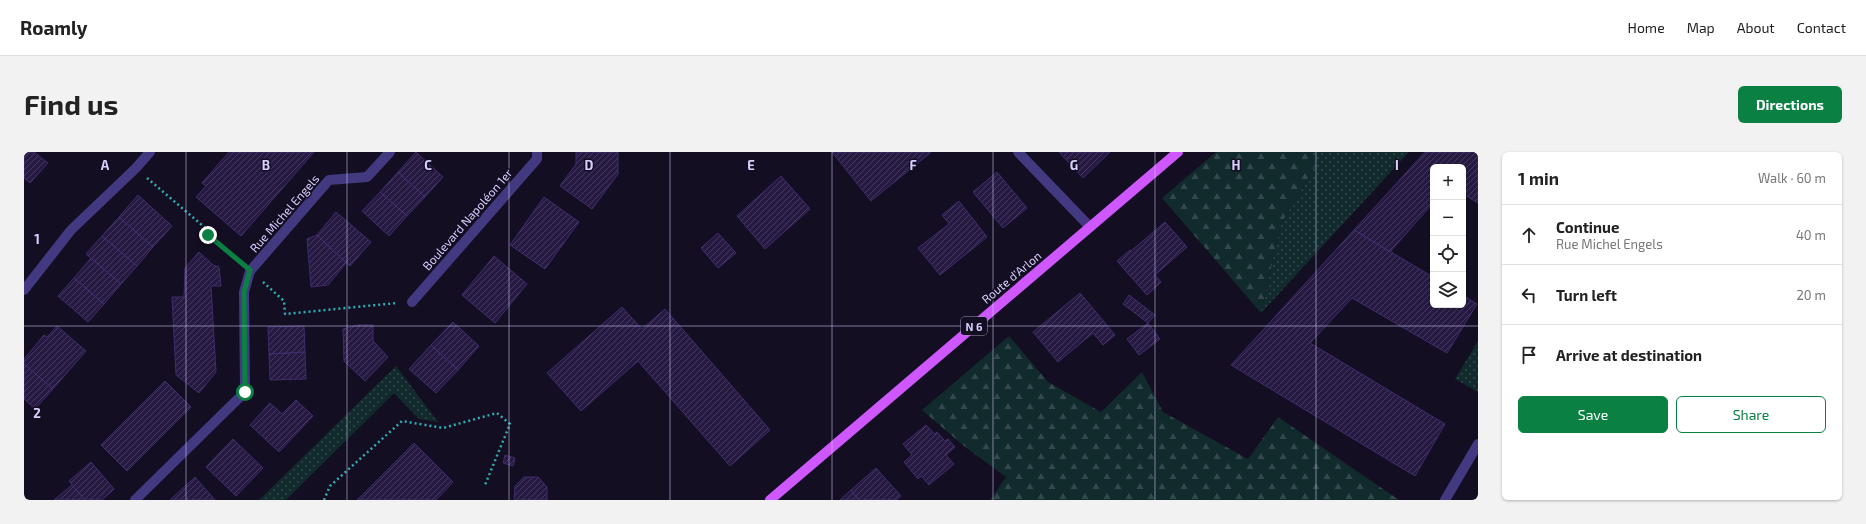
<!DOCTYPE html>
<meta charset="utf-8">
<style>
body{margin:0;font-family:"Exo 2",sans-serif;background:#f2f2f2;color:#222}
.controls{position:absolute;right:12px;top:12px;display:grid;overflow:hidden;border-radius:6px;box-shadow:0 1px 3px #0004}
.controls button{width:36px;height:36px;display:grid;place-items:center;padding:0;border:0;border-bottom:1px solid #e0e0e0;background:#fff;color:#222;font:20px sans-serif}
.stop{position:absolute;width:12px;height:12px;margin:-9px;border:3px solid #0b8043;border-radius:50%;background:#fff}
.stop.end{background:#0b8043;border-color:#fff;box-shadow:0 1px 4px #0008}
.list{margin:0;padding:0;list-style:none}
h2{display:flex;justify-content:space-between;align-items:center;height:52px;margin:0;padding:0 16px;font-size:17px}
h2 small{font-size:13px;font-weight:400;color:#767676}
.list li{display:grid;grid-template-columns:26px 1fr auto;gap:12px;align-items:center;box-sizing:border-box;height:60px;padding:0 16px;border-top:1px solid #e0e0e0}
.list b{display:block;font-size:15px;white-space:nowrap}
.list p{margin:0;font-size:13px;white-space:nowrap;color:#767676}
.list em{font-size:13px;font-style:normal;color:#767676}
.actions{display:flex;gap:8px;padding:12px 16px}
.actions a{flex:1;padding:9px 0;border:1px solid #0b8043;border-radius:6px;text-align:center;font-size:14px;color:#0b8043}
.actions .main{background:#0b8043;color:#fff}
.icon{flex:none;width:22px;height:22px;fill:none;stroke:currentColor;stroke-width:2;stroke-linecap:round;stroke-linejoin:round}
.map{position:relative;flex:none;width:1454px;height:348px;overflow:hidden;border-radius:6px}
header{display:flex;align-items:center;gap:24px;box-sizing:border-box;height:56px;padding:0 20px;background:#fff;border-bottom:1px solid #e0e0e0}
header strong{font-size:19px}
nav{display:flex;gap:22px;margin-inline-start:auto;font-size:14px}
.intro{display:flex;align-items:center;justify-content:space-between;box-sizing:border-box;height:96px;padding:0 24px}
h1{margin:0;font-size:28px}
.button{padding:10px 18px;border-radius:6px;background:#0b8043;color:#fff;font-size:14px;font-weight:700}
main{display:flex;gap:24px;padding:0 24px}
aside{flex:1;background:#fff;border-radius:6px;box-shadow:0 1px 3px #0004}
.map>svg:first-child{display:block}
</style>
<header>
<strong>Roamly</strong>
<nav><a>Home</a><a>Map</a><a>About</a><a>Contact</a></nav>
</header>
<div class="intro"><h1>Find us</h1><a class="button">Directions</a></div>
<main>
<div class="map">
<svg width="1454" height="348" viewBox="0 0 1454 348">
<defs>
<pattern id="grass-dots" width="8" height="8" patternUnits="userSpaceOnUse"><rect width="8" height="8" fill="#112a2c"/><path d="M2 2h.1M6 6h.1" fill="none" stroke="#33484c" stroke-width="1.8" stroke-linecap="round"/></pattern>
<pattern id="forest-firs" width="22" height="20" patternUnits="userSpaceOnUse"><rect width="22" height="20" fill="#112a2c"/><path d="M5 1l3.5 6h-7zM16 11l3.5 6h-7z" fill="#33484c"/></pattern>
<pattern id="building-hatch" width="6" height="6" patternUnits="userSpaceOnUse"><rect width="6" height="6" fill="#261a42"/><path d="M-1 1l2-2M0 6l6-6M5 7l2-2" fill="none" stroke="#453a5e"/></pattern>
</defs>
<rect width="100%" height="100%" fill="#130e22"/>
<path fill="url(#grass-dots)" d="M1284,0H1385L1237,161L1257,72L1292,13Z
M1454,189V240L1431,227Z
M372,214L414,270L395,267L370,241L262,348H235Z"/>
<path fill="url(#forest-firs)" d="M1192,0H1284L1292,13L1257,72L1237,161L1138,46Z
M985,184L1024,230L1077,260L1118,220L1139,260L1224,307L1254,265L1375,348H966L982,325L940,294L898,258Z"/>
<path fill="url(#building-hatch)" stroke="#3f2c6e" d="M0,0H10L24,11L6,31L0,26Z
M205,0H290L217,84L172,45L182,34L178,31Z
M392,0L419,25L401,45L374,20Z
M552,0H594V22L568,57L536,34L552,12Z
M808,0H906V1L847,49Z
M1035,0H1086L1059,26Z
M1401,0H1454V51L1439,42V15H1409V51L1366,100L1330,78Z
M374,20L401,45L383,64L356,40Z
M973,20L1003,56L979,76L949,40Z
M757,24L786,57L741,97L713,64Z
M356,40L383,64L365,84L338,59Z
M114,43L148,74L129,95L95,65Z
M520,45L555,70L521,117L486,93Z
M935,49L963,85L916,123L894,96L925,72L918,63Z
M312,60L347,90L326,114L293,83Z
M95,65L129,95L113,114L78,84Z
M1141,70L1163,95L1131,123L1137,130L1123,143L1093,109L1106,98L1107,99Z
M1330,78L1409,125V153H1439V143L1453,152L1423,201L1328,146L1286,191L1421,272L1391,324L1207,213Z
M694,81L712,101L694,116L677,96Z
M293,83L322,111L304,133L287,135L283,87Z
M78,84L113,114L97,132L62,102Z
M175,100L189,113L195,115L197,134H187L192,220L175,241L152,223L148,145H160L161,116Z
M470,104L503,132L471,171L438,143Z
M67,106L97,132L80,152L50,126Z
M50,126L80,152L64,170L34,144Z
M1056,141L1091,183L1079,193L1069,181L1034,210L1009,180Z
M1105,143L1131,163L1124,171L1099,152Z
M598,155L618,177L641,157L746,278L706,314L614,209L557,259L523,221Z
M429,170L455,194L434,218L407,193Z
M1124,171L1136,187L1115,203L1103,187Z
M334,173H349V189L364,205L341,229L320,209L319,177Z
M33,174L62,199L29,237L0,212V207L20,183L23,185Z
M280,174L281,200L245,202L244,175Z
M407,193L434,218L412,241L385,217Z
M281,200L282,227L246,228L245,202Z
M0,212L29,237L11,257L0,247Z
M141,229L167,255L103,319L77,293Z
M272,248L289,264L255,300L226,273L246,251L258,262Z
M902,273L911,282L913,280L921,289L924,287L931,295L922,303L930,312L905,333L897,324L894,327L880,310L888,303L879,292Z
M209,287L239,316L212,344L182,315Z
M390,291L429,330L412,348H333Z
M481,303L491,306L489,314L479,311Z
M67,310L90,337L78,348H61L45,329Z
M852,316L877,344L872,348H835L827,338Z
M171,325L191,348H146Z
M500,325H514L523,335V348H490L491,334Z
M48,333L61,348H30Z
M827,338L835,348H816Z"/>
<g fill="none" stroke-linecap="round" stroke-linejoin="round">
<path stroke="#30aeb2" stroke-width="2.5" stroke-dasharray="2 3" stroke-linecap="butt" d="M123,26L186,80L184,83L214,109
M239,130L260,149L261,162L373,151
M300,348L306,334L378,269L419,276L473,261L486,272L461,333"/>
<path stroke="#423980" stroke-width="10" d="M994,0L1066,75
M0,138L47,78L112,16L126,0
M388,150L513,7V0
M111,348L221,240L220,140L226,119L305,28L343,25L366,0
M1421,348L1454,292"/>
<path stroke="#ce58fd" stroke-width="10" d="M746,348L1154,0"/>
</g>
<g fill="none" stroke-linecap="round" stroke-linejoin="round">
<path stroke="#0b8043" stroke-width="5" d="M184,83L226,118L220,140L221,240"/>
</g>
<path fill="none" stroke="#d9cffe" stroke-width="1" stroke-opacity="0.55" d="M162,0V348M323,0V348M485,0V348M646,0V348M808,0V348M969,0V348M1131,0V348M1292,0V348M0,174H1454"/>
<g text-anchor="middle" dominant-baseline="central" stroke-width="3" stroke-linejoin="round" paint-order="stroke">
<rect fill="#130e22" stroke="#9e95bc" stroke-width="1" x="937" y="165" width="26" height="18" rx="3"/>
<g font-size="11" font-weight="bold" fill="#d9cffe">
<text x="950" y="174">N 6</text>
</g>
<g font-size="12" fill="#d9cffe" stroke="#130e22">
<text transform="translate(260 61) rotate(-49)">Rue Michel Engels</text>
<text transform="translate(443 67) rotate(-49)">Boulevard Napoléon 1er</text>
<text transform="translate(987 125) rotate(-40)">Route d'Arlon</text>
</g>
</g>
<g font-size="13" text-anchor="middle" font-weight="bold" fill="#d9cffe" stroke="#130e22" stroke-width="3" stroke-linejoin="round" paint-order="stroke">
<text x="81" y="18">A</text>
<text x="242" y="18">B</text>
<text x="404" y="18">C</text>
<text x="565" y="18">D</text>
<text x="727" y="18">E</text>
<text x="889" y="18">F</text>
<text x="1050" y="18">G</text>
<text x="1212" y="18">H</text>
<text x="1373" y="18">I</text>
<text x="13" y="92">1</text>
<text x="13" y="266">2</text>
</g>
</svg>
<div class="controls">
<button>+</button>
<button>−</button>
<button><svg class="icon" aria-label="locate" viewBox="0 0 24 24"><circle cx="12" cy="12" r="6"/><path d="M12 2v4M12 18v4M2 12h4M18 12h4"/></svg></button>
<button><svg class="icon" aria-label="layers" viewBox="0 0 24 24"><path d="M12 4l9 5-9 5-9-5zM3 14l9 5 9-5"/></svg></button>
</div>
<div class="stop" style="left:221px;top:240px"></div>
<div class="stop end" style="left:184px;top:83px"></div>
</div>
<aside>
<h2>1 min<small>Walk · 60 m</small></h2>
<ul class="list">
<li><svg class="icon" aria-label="ahead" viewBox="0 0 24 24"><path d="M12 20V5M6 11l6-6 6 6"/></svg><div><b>Continue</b><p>Rue Michel Engels</p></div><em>40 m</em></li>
<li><svg class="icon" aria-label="left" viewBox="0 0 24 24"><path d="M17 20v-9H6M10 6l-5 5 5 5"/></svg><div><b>Turn left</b></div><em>20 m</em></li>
<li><svg class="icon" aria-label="arrive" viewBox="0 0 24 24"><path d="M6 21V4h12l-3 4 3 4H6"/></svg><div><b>Arrive at destination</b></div></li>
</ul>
<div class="actions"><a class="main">Save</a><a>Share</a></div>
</aside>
</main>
